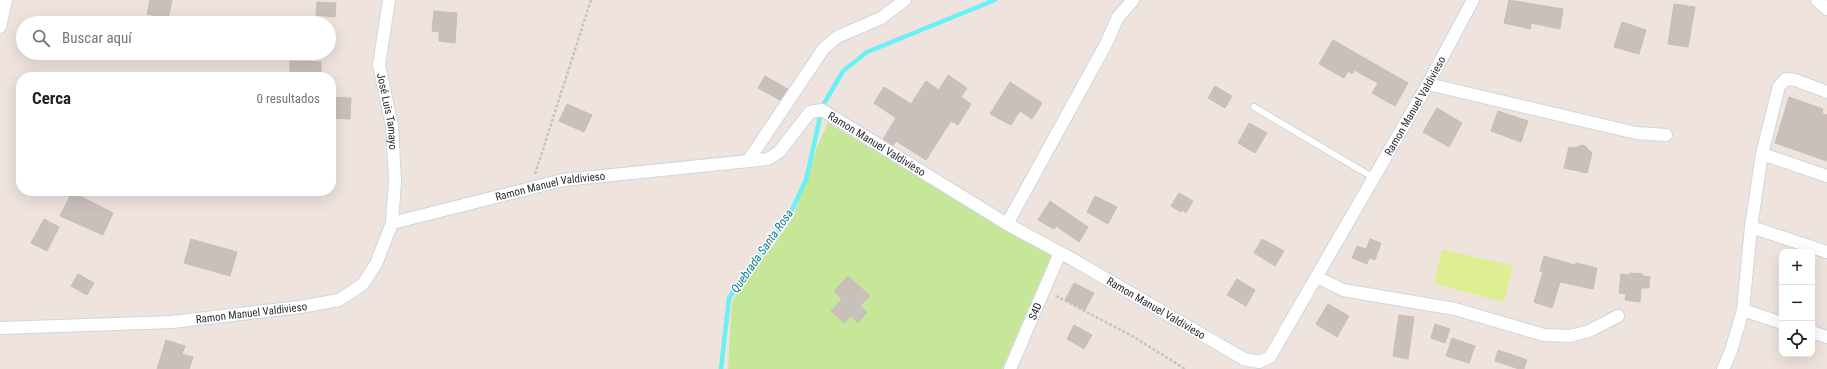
<!DOCTYPE html>
<html lang="es">
<meta charset="utf-8">
<style>
body{margin:0;font-family:"Roboto Condensed",sans-serif;background:#f6f6f6;color:#222}
.controls{position:absolute;right:12px;bottom:12px;display:grid;overflow:hidden;border-radius:8px;box-shadow:0 4px 16px #0002}
.controls button{width:36px;height:36px;display:grid;place-items:center;padding:0;border:0;border-bottom:1px solid #e0e0e0;background:#fff;color:#222;font:20px sans-serif}
.list{margin:0;padding:0;list-style:none}
h2{display:flex;justify-content:space-between;align-items:center;height:52px;margin:0;padding:0 16px;font-size:17px}
h2 small{font-size:13px;font-weight:400;color:#767676}
.icon{flex:none;width:22px;height:22px;fill:none;stroke:currentColor;stroke-width:2;stroke-linecap:round;stroke-linejoin:round}
.map{position:relative;flex:none;width:1827px;height:369px;overflow:hidden}
.search{position:absolute;background:#fff;box-shadow:0 4px 16px #0002;left:16px;top:16px;width:320px;height:44px;display:flex;align-items:center;gap:10px;box-sizing:border-box;padding:0 14px;border-radius:22px;color:#767676;font-size:15px}
.panel{position:absolute;background:#fff;box-shadow:0 4px 16px #0002;left:16px;top:72px;width:320px;height:124px;border-radius:16px}
.map>svg:first-child{display:block}
</style>
<div class="map">
<svg width="1827" height="369" viewBox="0 0 1827 369">
<rect width="100%" height="100%" fill="#eee3dd"/>
<path fill="#c5e797" d="M828,123L1051,256L1002,369H728L732,301L793,218L817,147Z"/>
<path fill="#ddef92" d="M1442,249L1513,266L1504,302L1434,284Z"/>
<g fill="none" stroke-linecap="round" stroke-linejoin="round">
<path stroke="#6bf0f5" stroke-width="4.5" d="M822,107L843,71L867,52L995,0
M721,369L729,298L790,214L806,180L821,113"/>
</g>
<path fill="#c9c0bc" stroke="#cabeb6" d="M150,0H172L168,18L147,14Z
M1509,0L1563,9L1560,29L1531,23L1530,29L1504,23Z
M317,2L336,3L335,17L316,15Z
M1674,4L1695,7L1688,47L1668,44Z
M434,11L457,13L455,43L439,41V32L432,31Z
M1622,22L1646,30L1639,54L1614,47Z
M1333,40L1408,83L1395,106L1372,93L1378,83L1354,70L1352,74L1348,71L1344,78L1319,64Z
M290,61L321,62V77H290Z
M948,75L967,88L961,97L971,104L958,125L951,121L926,160L896,141L893,145L883,139L896,118L874,103L884,87L911,104L926,81L939,90Z
M765,76L788,89L780,100L758,88Z
M1010,82L1042,103L1032,119L1020,111L1011,125L990,114Z
M1215,86L1232,96L1225,108L1208,98Z
M332,97L351,98L350,119L331,118Z
M1789,97L1823,109L1822,113L1827,115V161L1775,143Z
M567,104L592,115L584,132L559,121Z
M1437,108L1462,123L1449,147L1423,132Z
M1498,111L1528,121L1521,142L1491,131Z
M1249,123L1267,133L1255,153L1238,143Z
M1582,145L1585,146L1592,153L1587,173L1564,168L1569,147L1575,148Z
M72,192L113,213L103,235L60,216Z
M1179,193L1193,201L1186,213L1182,210L1181,212L1171,206Z
M1095,196L1117,207L1108,224L1087,212Z
M1050,201L1088,227L1079,242L1056,226L1054,229L1038,220Z
M44,219L59,227L47,251L31,243Z
M191,239L237,252L230,276L184,263Z
M1262,239L1284,251L1275,266L1254,253Z
M1370,239L1381,243L1375,260L1369,258L1367,264L1352,258L1357,246L1366,249Z
M1544,256L1575,265L1576,263L1597,268L1593,289L1560,282L1552,308L1534,302L1543,272L1540,271Z
M1630,273L1643,274L1642,276L1650,277L1649,288H1641L1640,302L1625,300L1626,294L1619,293L1621,274L1630,275Z
M78,274L94,283L87,295L71,286Z
M848,276L870,296L860,306L867,312L858,323L851,316L844,323L831,311L842,299L834,291Z
M1237,279L1255,290L1246,306L1227,295Z
M1074,283L1094,293L1085,310L1065,300Z
M1328,304L1349,316L1337,337L1316,324Z
M1399,315L1414,317L1408,359L1393,356Z
M1435,324L1450,329L1445,343L1431,338Z
M1074,325L1092,335L1084,349L1067,339Z
M1452,338L1475,346L1469,363L1446,356Z
M166,340L185,346L182,354L193,357L189,369H157Z
M1498,350L1527,360L1524,369H1519L1495,361Z"/>
<g fill="none" stroke-linecap="round" stroke-linejoin="round">
<defs>
<path id="lane" d="M1254,107L1374,178"/>
<g id="street">
<path id="s1" d="M389,0L379,65L392,126L395,181L392,223"/>
<path d="M1817,0L1827,9"/>
<path d="M0,27L6,0"/>
<path d="M1428,84L1636,133L1666,135"/>
<path d="M1762,154L1827,176"/>
<path d="M748,161L824,48L837,37L881,18L905,0"/>
<path d="M1007,224L1106,44L1118,17L1133,0"/>
<path d="M1751,227L1827,252"/>
<path d="M1317,277L1343,290L1455,309L1544,335L1570,336L1589,331L1618,316"/>
<path d="M1743,310L1782,323"/>
<path id="s2" d="M0,328L172,322L300,307L339,300L363,284L376,264L392,223L563,180L768,159L779,152L810,112L822,110L1007,224L1072,259L1244,359L1259,362L1270,357L1428,84L1473,0"/>
<path d="M1812,332L1827,337"/>
<path id="s3" d="M1010,369L1060,253"/>
<path d="M1723,369L1731,351L1743,310L1751,227L1762,154L1779,86L1786,79L1795,80L1827,92"/>
</g>
</defs>
<use href="#lane" stroke="#cfd6e1" stroke-width="8"/>
<use href="#street" stroke="#cfd6e1" stroke-width="14"/>
<path stroke="#c4c4c4" stroke-width="2.5" stroke-dasharray="3 2" stroke-linecap="butt" d="M535,174L591,0
M1056,296L1134,337L1185,369"/>
<use href="#lane" stroke="#fff" stroke-width="6"/>
<use href="#street" stroke="#fff" stroke-width="12"/>
</g>
<g text-anchor="middle" dominant-baseline="central" stroke-width="3" stroke-linejoin="round" paint-order="stroke">
<g font-size="11" fill="#2b2b2b" stroke="#fff">
<text stroke="none"><textPath href="#s2" startOffset="1703">Ramon Manuel Valdivieso</textPath></text>
<text stroke="none"><textPath href="#s1" startOffset="113">José Luis Tamayo</textPath></text>
<text stroke="none"><textPath href="#s2" startOffset="960">Ramon Manuel Valdivieso</textPath></text>
<text stroke="none"><textPath href="#s2" startOffset="600">Ramon Manuel Valdivieso</textPath></text>
<text stroke="none"><textPath href="#s2" startOffset="1284">Ramon Manuel Valdivieso</textPath></text>
<text stroke="none"><textPath href="#s3" startOffset="63">S4D</textPath></text>
<text stroke="none"><textPath href="#s2" startOffset="252">Ramon Manuel Valdivieso</textPath></text>
</g>
<g font-size="12" font-style="italic" fill="#08808e" stroke="#fff">
<text transform="translate(762 251) rotate(-55)">Quebrada Santa Rosa</text>
</g>
</g>
</svg>
<div class="controls">
<button>+</button>
<button>−</button>
<button><svg class="icon" aria-label="locate" viewBox="0 0 24 24"><circle cx="12" cy="12" r="6"/><path d="M12 2v4M12 18v4M2 12h4M18 12h4"/></svg></button>
</div>
<div class="search"><svg class="icon" aria-label="search" viewBox="0 0 24 24"><circle cx="10" cy="10" r="6"/><path d="M15 15l6 6"/></svg>Buscar aquí</div>
<section class="panel">
<h2>Cerca<small>0 resultados</small></h2>
<ul class="list">
</ul>
</section>
</div>
